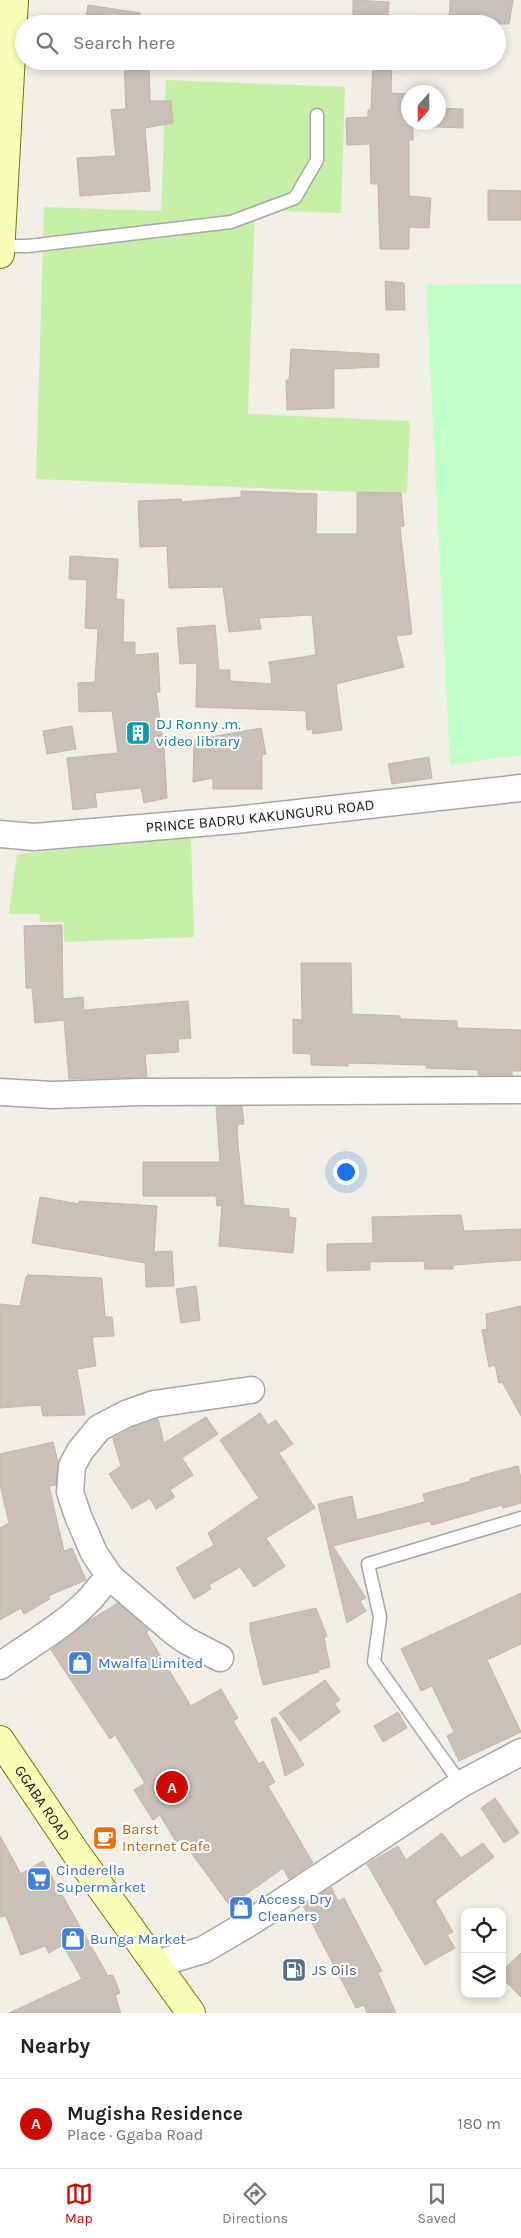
<!DOCTYPE html>
<meta charset="utf-8">
<style>
body{margin:0;font-family:Karla,sans-serif;background:#f2f2f2;color:#222}
.controls{position:absolute;right:15px;bottom:15px;display:grid;overflow:hidden;border-radius:10px;box-shadow:0 2px 8px #0003}
.controls button{width:45px;height:45px;display:grid;place-items:center;padding:0;border:0;border-bottom:1px solid #e0e0e0;background:#fff;color:#222;font:25px sans-serif}
.compass{position:absolute;left:401px;top:85px;width:45px;height:45px;border-radius:50%;background:#fff;box-shadow:0 2px 8px #0003;rotate:201deg}
.you{position:absolute;left:345px;top:1171px;width:18px;height:18px;margin:-12px;border:4px solid #fff;border-radius:50%;background:#1a73e8;box-shadow:0 0 0 8px #1a73e833}
.badge{display:grid;place-items:center;width:32px;height:32px;border-radius:50%;background:#d00800;color:#fff;font-size:16px;font-weight:700}
.pin{position:absolute;translate:-50% -50%;border:2px solid #fff;box-shadow:0 1px 5px #0006}
.list{margin:0;padding:0;list-style:none}
h2{display:flex;justify-content:space-between;align-items:center;height:65px;margin:0;padding:0 20px;font-size:21px}
h2 small{font-size:16px;font-weight:400;color:#767676}
.list li{display:grid;grid-template-columns:32px 1fr auto;gap:15px;align-items:center;box-sizing:border-box;height:90px;padding:0 20px;border-top:1px solid #e0e0e0}
.list b{display:block;font-size:19px;white-space:nowrap}
.list p{margin:0;font-size:16px;white-space:nowrap;color:#767676}
.list em{font-size:16px;font-style:normal;color:#767676}
.icon{flex:none;width:28px;height:28px;fill:none;stroke:currentColor;stroke-width:2;stroke-linecap:round;stroke-linejoin:round}
.map{position:relative;flex:none;width:521px;height:2013px;overflow:hidden}
.search{position:absolute;background:#fff;box-shadow:0 2px 8px #0003;left:15px;right:15px;top:15px;height:55px;display:flex;align-items:center;gap:12px;box-sizing:border-box;padding:0 18px;border-radius:28px;color:#767676;font-size:19px}
.sheet{height:155px;background:#fff}
nav{display:flex;justify-content:space-around;align-items:center;box-sizing:border-box;height:70px;border-top:1px solid #e0e0e0;background:#fff;font-size:14px;color:#767676}
nav a{display:grid;justify-items:center;gap:2px}
nav .on{color:#d00800}
.map>svg:first-child{display:block}
</style>
<div class="map">
<svg width="521" height="2013" viewBox="0 0 521 2013">
<rect width="100%" height="100%" fill="#f1eee6"/>
<path fill="#c8efa8" d="M166,80L345,87L341,213L255,210L248,414L410,421L407,493L357,492L36,479L44,207L161,211Z
M191,837L194,937L64,942V922H41L39,914H9L17,854Z"/>
<path fill="#c0fec7" d="M521,284V755L450,765L426,285Z"/>
<path fill="#cac0b8" stroke="#c4b5a7" d="M353,0L389,2L387,24H353Z
M450,0H513L509,24H449Z
M88,5L140,13V24H85Z
M124,61H149L150,101H171L173,123L145,128L150,191L80,196L77,158L116,156L111,110L126,109Z
M373,61H392L391,93L408,94V122H438V108L463,109V128L413,126V140H409V196L431,198L429,228L409,227V249H380L378,184H371L370,144L347,145L346,118L368,117V110H371Z
M488,190L521,191V220H488Z
M385,281L404,283L405,310H386Z
M291,349L379,354V367L334,369V408L287,410L286,380H289Z
M241,491L317,494L316,534H357V492L401,493L404,526L400,527L412,634L396,636L404,667L336,684L342,730L313,734L312,729L307,730L306,711L196,707L197,663L180,664L177,628L215,625L219,670H230V681L272,684L269,662L316,655L312,615L259,618L261,629L229,632L223,587L169,588L167,546L140,547L138,501L181,499L182,502L241,497Z
M70,556L118,559L116,599L124,600L123,642H135V655L158,653L160,692H156L164,748L167,798L144,803L141,788L95,793L97,807L73,810L67,758L118,753L112,711L79,712L78,683L95,682L98,629L85,628L87,580L69,579Z
M72,726L76,749L47,754L43,731Z
M261,728L266,754L262,755V789H213V778L193,782L194,740Z
M429,757L432,778L392,784L388,764Z
M62,925L63,999L83,997L84,1010L188,1001L191,1038L178,1039L179,1052L145,1054L147,1077L69,1079L64,1020L35,1023L32,988H26L24,926Z
M301,963H351L352,1014L400,1016V1019L457,1021V1028L521,1030V1071H512V1075H478V1070L426,1068V1065L348,1063V1066L311,1065V1054L293,1053V1019L302,1020Z
M242,1106L244,1124H238L237,1133L244,1205L289,1209V1217L296,1218L293,1253L219,1246L222,1205L217,1206L216,1196H143V1162H220L216,1107Z
M40,1197L79,1204V1201L157,1206L154,1252L172,1251L174,1286L146,1287L145,1263L32,1243Z
M461,1215L464,1231L521,1229V1260L453,1265V1269H425L424,1261L370,1262V1270L327,1271V1244L373,1243L372,1217Z
M28,1275L102,1278L105,1317H112L114,1336L92,1337L96,1366L77,1369L85,1415L43,1416L41,1405L0,1408V1304L20,1306L26,1277Z
M196,1286L200,1320L181,1323L176,1289Z
M521,1306V1416L502,1382L499,1383L495,1365L489,1367L482,1330L487,1329L486,1314Z
M260,1413L268,1425L276,1420L293,1444L279,1453L315,1508L266,1538L285,1566L254,1587L240,1567L209,1585L211,1589L194,1599L176,1568L214,1545L208,1533L259,1498L220,1440Z
M206,1417L218,1434L182,1458L193,1475L170,1490L175,1497L156,1509L150,1498L132,1509L109,1474L121,1466L113,1438L132,1428L158,1419L164,1443Z
M53,1442L58,1462L56,1485L49,1486L64,1551L72,1548L86,1580L48,1596L50,1599L24,1614L21,1608L0,1620V1528L9,1523L0,1485V1454Z
M518,1466L521,1478V1503L503,1508L502,1505L432,1525L430,1521L333,1546L366,1598L360,1601L366,1611L347,1623L318,1504L352,1496L357,1520L425,1502L423,1494L471,1481L470,1479L494,1472Z
M521,1593V1644L487,1660L521,1732L459,1761L447,1736L454,1732L432,1686L421,1691L401,1649Z
M118,1603L149,1630L146,1632L191,1706L221,1689L238,1718L233,1721L259,1764L263,1761L275,1782L268,1786L313,1863L289,1879L283,1868L230,1906L181,1839L176,1842L160,1815L153,1820L134,1790L145,1783L115,1735L110,1739L51,1650L87,1622Z
M316,1608L327,1636L324,1638L330,1667L318,1670L319,1672L263,1685L250,1631V1623Z
M325,1680L340,1700L335,1704L340,1712L300,1741L279,1713Z
M398,1712L407,1728L383,1742L374,1726Z
M276,1717L304,1765L285,1776L271,1719Z
M495,1798L519,1833L504,1843L481,1808Z
M442,1833L461,1858L483,1843L494,1857L435,1901L453,1932L447,1935L455,1948L425,1965L367,1864L398,1846L406,1860Z
M0,1836L21,1874L43,1861L108,1976L113,1975L120,1993L115,1995L121,2013H9L82,1979L63,1945L49,1953L45,1946L21,1955L6,1916L0,1917Z
M331,1887L338,1901L344,1898L382,1971L378,1973L396,2013H367L364,2005L356,2008L303,1906Z
M521,1953V1997L502,1978V1971Z"/>
<g fill="none" stroke-linecap="round" stroke-linejoin="round">
<defs>
<path id="service" d="M0,246H28L231,222L295,198L317,160V115
M461,1784L374,1662L380,1617L368,1564L521,1518"/>
<g id="minor">
<path id="s1" d="M0,834L34,837L235,820L521,788"/>
<path d="M0,1092L52,1095L142,1092L521,1090"/>
<path d="M220,1658L187,1641L174,1632L110,1577L94,1553L78,1516L70,1492L72,1466L80,1451L99,1428L126,1414L154,1404L251,1390"/>
<path d="M0,1666C29,1645 64,1626 89,1600C96,1593 101,1584 110,1577"/>
<path d="M156,1964L203,1950L254,1920L461,1784L521,1752"/>
</g>
<g id="secondary">
<path d="M0,254L14,0"/>
<path id="s2" d="M0,1740L76,1853L191,2013"/>
</g>
</defs>
<use href="#service" stroke="#a7a7a7" stroke-width="15"/>
<use href="#minor" stroke="#a7a7a7" stroke-width="29"/>
<use href="#secondary" stroke="#6b7e00" stroke-width="30"/>
<use href="#service" stroke="#fff" stroke-width="12"/>
<use href="#minor" stroke="#fff" stroke-width="26"/>
<use href="#secondary" stroke="#f8ffb6" stroke-width="28"/>
</g>
<defs>
<symbol id="building-square" viewBox="-11 -11 22 22"><rect x="-9" y="-9" width="18" height="18" rx="4" fill="#0f9aa8" stroke="#fff"/><path d="M-4-6H4V6H1V3H-1V6H-4ZM-2.5-4.3h1.7v1.8h-1.7ZM.8-4.3h1.7v1.8H.8ZM-2.5-1h1.7V.8h-1.7ZM.8-1h1.7V.8H.8Z" fill="#fff"/></symbol>
<symbol id="shop-square" viewBox="-11 -11 22 22"><rect x="-9" y="-9" width="18" height="18" rx="4" fill="#3f7fe0" stroke="#fff"/><path d="M-5-2.5h2.3a2.7 3.5 0 0 1 5.4 0H5L5.5 6h-11ZM-1.5-2.5h3a1.5 2.3 0 0 0-3 0Z" fill="#fff"/></symbol>
<symbol id="cafe-square" viewBox="-11 -11 22 22"><rect x="-9" y="-9" width="18" height="18" rx="4" fill="#e8710a" stroke="#fff"/><path d="M-5.5-4.5H6V0H3Q3 3.5 0 3.5H-2.5Q-5.5 3.5-5.5 0ZM3-3.2v2h1.7v-2ZM-6 4.5H4V6H-6Z" fill="#fff"/></symbol>
<symbol id="supermarket-square" viewBox="-11 -11 22 22"><rect x="-9" y="-9" width="18" height="18" rx="4" fill="#3f7fe0" stroke="#fff"/><path d="M-6-5.5h2.5l.6 2H6L4.5 2H-2.5L-4.4-4H-6ZM-1.5 3.2a1.3 1.3 0 1 0 .1 0ZM3 3.2a1.3 1.3 0 1 0 .1 0Z" fill="#fff"/></symbol>
<symbol id="fuel-square" viewBox="-11 -11 22 22"><rect x="-9" y="-9" width="18" height="18" rx="4" fill="#5c6f8a" stroke="#fff"/><path d="M-5.5-6h7V0h2V4h1.3V-2.5L3-4.5l.8-.8L6-3V5H2.5V1h-1V6h-7ZM-4.2-4.7v3.2H.2V-4.7Z" fill="#fff"/></symbol>
</defs>
<g fill-rule="evenodd">
<use href="#building-square" x="124" y="719" width="28" height="28"/>
<use href="#shop-square" x="66" y="1649" width="28" height="28"/>
<use href="#cafe-square" x="91" y="1824" width="28" height="28"/>
<use href="#supermarket-square" x="25" y="1865" width="28" height="28"/>
<use href="#shop-square" x="227" y="1894" width="28" height="28"/>
<use href="#shop-square" x="59" y="1925" width="28" height="28"/>
<use href="#fuel-square" x="280" y="1956" width="28" height="28"/>
</g>
<g text-anchor="middle" dominant-baseline="central" stroke-width="4.5" stroke-linejoin="round" paint-order="stroke">
<g font-size="15" fill="#0d838f" stroke="#fff" text-anchor="start">
<text x="156" y="724">DJ Ronny .m.<tspan x="156" dy="17">video library</tspan></text>
</g>
<g font-size="15" fill="#202020" stroke="#fff">
<text stroke="none"><textPath href="#s1" startOffset="261">PRINCE BADRU KAKUNGURU ROAD</textPath></text>
<text stroke="none"><textPath href="#s2" startOffset="76">GGABA ROAD</textPath></text>
</g>
<g font-size="15" fill="#366cbe" stroke="#fff" text-anchor="start">
<text x="98" y="1663">Mwalfa Limited</text>
<text x="56" y="1870">Cinderella<tspan x="56" dy="17">Supermarket</tspan></text>
<text x="258" y="1899">Access Dry<tspan x="258" dy="17">Cleaners</tspan></text>
<text x="90" y="1939">Bunga Market</text>
</g>
<g font-size="15" fill="#c56008" stroke="#fff" text-anchor="start">
<text x="122" y="1829">Barst<tspan x="122" dy="17">Internet Cafe</tspan></text>
</g>
<g font-size="15" fill="#4e5e75" stroke="#fff" text-anchor="start">
<text x="312" y="1970">JS Oils</text>
</g>
</g>
</svg>
<div class="controls">
<button><svg class="icon" aria-label="locate" viewBox="0 0 24 24"><circle cx="12" cy="12" r="6"/><path d="M12 2v4M12 18v4M2 12h4M18 12h4"/></svg></button>
<button><svg class="icon" aria-label="layers" viewBox="0 0 24 24"><path d="M12 4l9 5-9 5-9-5zM3 14l9 5 9-5"/></svg></button>
</div>
<svg class="compass" viewBox="-18 -18 36 36"><path d="M0-13l5 13h-10z" fill="#e53935"/><path d="M0 13l5-13h-10z" fill="#767676"/></svg>
<div class="you"></div>
<div class="pin badge" style="left:172px;top:1787px">A</div>
<div class="search"><svg class="icon" aria-label="search" viewBox="0 0 24 24"><circle cx="10" cy="10" r="6"/><path d="M15 15l6 6"/></svg>Search here</div>
</div>
<section class="sheet">
<h2>Nearby<small></small></h2>
<ul class="list">
<li><span class="badge">A</span><div><b>Mugisha Residence</b><p>Place · Ggaba Road</p></div><em>180 m</em></li>
</ul>
</section>
<nav>
<a class="on"><svg class="icon" aria-label="map" viewBox="0 0 24 24"><path d="M3 6l6-2 6 2 6-2v14l-6 2-6-2-6 2zM9 4v14M15 6v14"/></svg>Map</a>
<a><svg class="icon" aria-label="directions" viewBox="0 0 24 24"><path d="M12 3l9 9-9 9-9-9zM9 14v-3h6M13 9l2 2-2 2"/></svg>Directions</a>
<a><svg class="icon" aria-label="saved" viewBox="0 0 24 24"><path d="M7 4h10v16l-5-4-5 4z"/></svg>Saved</a>
</nav>
